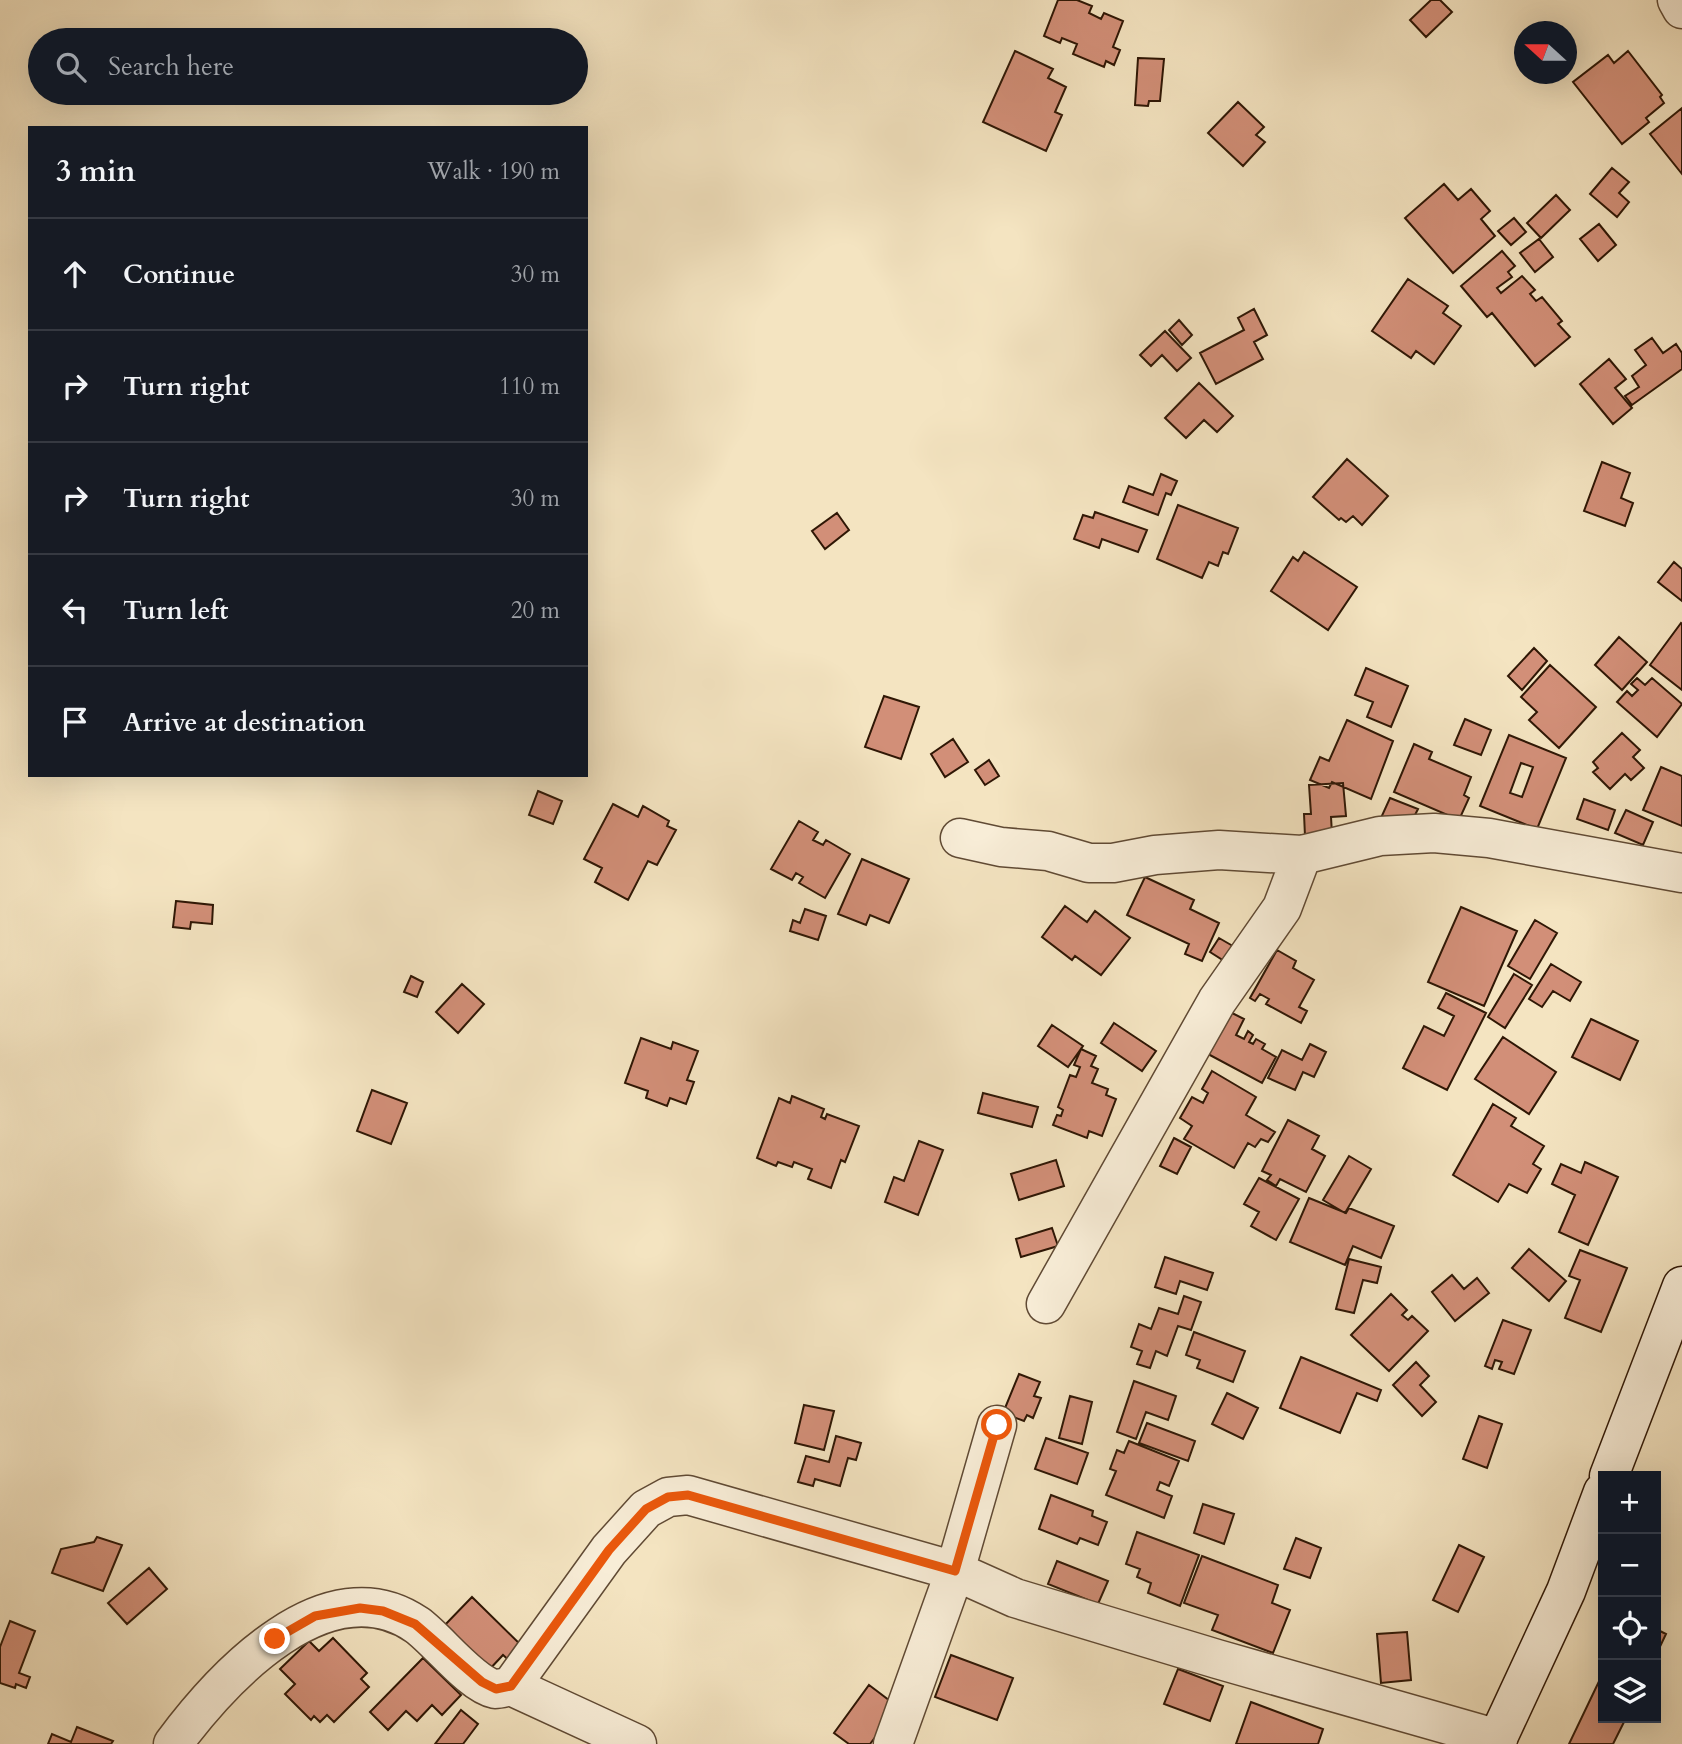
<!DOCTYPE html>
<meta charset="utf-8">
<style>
body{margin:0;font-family:Cardo,serif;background:#242831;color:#f1f3f6}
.controls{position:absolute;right:21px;bottom:21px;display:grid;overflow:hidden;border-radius:0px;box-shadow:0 7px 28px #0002}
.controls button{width:63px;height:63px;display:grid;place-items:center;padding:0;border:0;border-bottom:2px solid #363941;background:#171b24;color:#f1f3f6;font:35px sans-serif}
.compass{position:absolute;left:1514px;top:21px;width:63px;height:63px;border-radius:50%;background:#171b24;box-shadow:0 7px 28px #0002;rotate:291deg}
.stop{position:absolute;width:21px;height:21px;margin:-16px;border:5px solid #ea580c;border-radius:50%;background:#fff}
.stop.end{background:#ea580c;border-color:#fff;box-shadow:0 2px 7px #0008}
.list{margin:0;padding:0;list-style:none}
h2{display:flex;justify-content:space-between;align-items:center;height:91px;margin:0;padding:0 28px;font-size:30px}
h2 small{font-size:23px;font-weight:400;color:#9ea1a6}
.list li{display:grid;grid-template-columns:46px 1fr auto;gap:21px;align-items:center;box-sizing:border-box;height:112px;padding:0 28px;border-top:2px solid #363941}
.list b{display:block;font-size:26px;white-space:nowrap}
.list em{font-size:23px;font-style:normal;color:#9ea1a6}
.icon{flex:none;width:38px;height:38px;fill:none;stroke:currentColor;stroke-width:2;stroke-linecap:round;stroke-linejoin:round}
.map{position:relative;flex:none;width:1682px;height:1744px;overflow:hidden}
.search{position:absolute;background:#171b24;box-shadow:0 7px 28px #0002;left:28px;top:28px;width:560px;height:77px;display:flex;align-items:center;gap:18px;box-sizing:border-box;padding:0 24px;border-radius:38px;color:#9ea1a6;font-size:26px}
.panel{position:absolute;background:#171b24;box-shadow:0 7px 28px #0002;left:28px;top:126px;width:560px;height:651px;border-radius:0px}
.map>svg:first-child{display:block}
</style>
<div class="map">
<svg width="1682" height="1744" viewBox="0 0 1682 1744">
<rect width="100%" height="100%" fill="#f4e4c1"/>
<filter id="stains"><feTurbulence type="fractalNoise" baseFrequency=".00286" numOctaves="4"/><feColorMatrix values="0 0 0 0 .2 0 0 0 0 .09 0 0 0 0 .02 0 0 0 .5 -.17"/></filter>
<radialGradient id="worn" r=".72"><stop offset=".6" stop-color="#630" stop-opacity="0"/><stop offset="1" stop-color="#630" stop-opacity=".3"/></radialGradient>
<path fill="#d28f78" stroke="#2f1705" stroke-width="2" fill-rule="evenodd" d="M1058,0H1077L1092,6L1089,13L1101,19L1104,13L1123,21L1113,47L1120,50L1114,65L1106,61L1104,67L1073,54L1077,44L1062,38L1060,43L1044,36Z
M1431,0H1440L1452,12L1426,37L1410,20Z
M1015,51L1053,69L1048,78L1066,87L1055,112L1062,115L1046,151L983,122Z
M1628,51L1662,95L1660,97L1664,103L1646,118L1649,122L1622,144L1573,82L1608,55L1614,63Z
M1138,58L1164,59L1160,101H1149L1148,106L1135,105Z
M1238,102L1264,127L1256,135L1265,142L1243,166L1208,133Z
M1682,108V174L1650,134Z
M1612,168L1629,182L1619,193L1629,202L1617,217L1590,194Z
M1444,184L1458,200L1471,189L1490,211L1481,219L1495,236L1453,273L1405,218Z
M1556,195L1570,210L1541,238L1527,223Z
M1514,218L1526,232L1511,245L1498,231Z
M1599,224L1616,245L1598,261L1580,239Z
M1539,239L1553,257L1535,272L1520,253Z
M1502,251L1515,266L1508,272L1512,277L1497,288L1501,293L1522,276L1535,290L1530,294L1536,301L1542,297L1562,321L1558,324L1570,337L1535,366L1492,313L1487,317L1461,286Z
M1408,279L1448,306L1443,313L1461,326L1434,364L1416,351L1411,358L1372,331Z
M1254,309L1267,335L1254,342L1263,359L1216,384L1200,353L1244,330L1238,318Z
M1179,320L1192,335L1182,345L1169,330Z
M1165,331L1191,358L1177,371L1162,355L1151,366L1140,355Z
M1652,338L1663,353L1676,344L1682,353V369L1632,405L1625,396L1639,387L1632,376L1646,365L1635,350Z
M1609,359L1626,379L1615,388L1632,408L1613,424L1580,384Z
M1199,383L1233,416L1217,432L1204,420L1186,438L1165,418Z
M1347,459L1388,496L1362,525L1353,516L1346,522L1341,518L1339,520L1313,497Z
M1602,462L1630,473L1621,498L1633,503L1625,526L1584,511Z
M1161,474L1177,481L1171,495L1166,493L1158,515L1123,502L1129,486L1153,495Z
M1178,505L1238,528L1228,554L1223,552L1218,566L1209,562L1202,578L1157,559Z
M1095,512L1147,530L1138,552L1102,539L1099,548L1074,539L1083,515L1093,518Z
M837,513L849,530L825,549L812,531Z
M1304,552L1357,587L1328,630L1271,591L1293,557L1298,561Z
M1674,562L1682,569V601L1658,582Z
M1681,623L1682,624V690L1650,665Z
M1619,637L1647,662L1622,690L1595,665Z
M1534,648L1547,661L1522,690L1508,676Z
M1550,665L1596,707L1559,748L1529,720L1537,712L1521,697Z
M1366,668L1408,686L1391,727L1367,717L1373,702L1355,695Z
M1637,678L1645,685L1652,678L1682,704L1657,737L1617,702L1627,691L1632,696L1638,690L1631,684Z
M884,696L919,707L901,759L865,747Z
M1465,719L1491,730L1481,755L1454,745Z
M1347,720L1393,741L1371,799L1332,782L1329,788L1310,780L1320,757L1329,761Z
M1622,733L1640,750L1633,757L1644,768L1631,780L1625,774L1610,789L1593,772L1598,768L1593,762Z
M1509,735L1566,758L1537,829L1480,806ZM1521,763L1533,767L1522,797L1510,793Z
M953,739L968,762L945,777L931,754Z
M1414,744L1432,752L1429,759L1471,777L1464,795L1469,798L1459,820L1394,792Z
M989,760L999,776L985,785L975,770Z
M1661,767L1682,776V826L1643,810Z
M1343,783L1346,816L1331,817L1332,834L1305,836L1304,814H1311L1309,785Z
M538,791L562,801L553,824L529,815Z
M1390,798L1418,809L1412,821L1380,820Z
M1584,799L1615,810L1608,830L1577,819Z
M613,804L638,817L643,806L669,821L667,826L676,830L657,865L648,861L628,900L595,882L602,868L584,859Z
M1626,810L1653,822L1643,845L1615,833Z
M799,821L818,832L813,840L823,845L826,840L850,854L825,898L799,883L803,877L796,873L792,880L771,869Z
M862,859L909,879L889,923L870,915L866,925L838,914Z
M1145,877L1194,900L1190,909L1219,923L1202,961L1185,954L1189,944L1127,915Z
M176,901L213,905L212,924L191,922L190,929L173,927Z
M1065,906L1087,922L1095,911L1130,938L1101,975L1075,956L1072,960L1042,937Z
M1461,907L1517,931L1484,1006L1428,982Z
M805,909L826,916L818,940L790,931L793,920L800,923Z
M1535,920L1557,933L1530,979L1508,966Z
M1219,938L1238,949L1229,964L1210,952Z
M1277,950L1296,961L1293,968L1314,980L1299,1007L1307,1011L1301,1023L1266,1004L1269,999L1260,994L1255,1001L1250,998Z
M1551,964L1581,982L1570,1001L1553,991L1542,1007L1529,999Z
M1514,974L1532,985L1505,1028L1488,1017Z
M411,976L423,982L417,997L404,992Z
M462,984L484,1004L458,1033L436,1012Z
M1446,993L1486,1013L1447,1090L1403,1068L1424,1026L1444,1036L1454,1016L1438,1008Z
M1230,1012L1244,1019L1236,1035L1244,1039L1248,1031L1253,1035L1249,1042L1253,1044L1256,1039L1265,1044L1262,1049L1276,1057L1262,1083L1208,1054Z
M1591,1019L1638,1041L1620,1080L1572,1057Z
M1114,1023L1156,1051L1142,1071L1101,1043Z
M1052,1025L1083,1046L1068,1067L1038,1046Z
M1503,1037L1556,1072L1529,1114L1475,1079Z
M641,1038L671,1049L673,1042L698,1051L687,1080L694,1082L686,1104L670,1098L667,1106L646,1098L648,1091L625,1083Z
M1310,1044L1326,1052L1314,1077L1303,1072L1295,1090L1268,1078L1282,1050L1302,1060Z
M1081,1049L1096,1056L1091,1066L1098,1069L1092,1083L1108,1089L1106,1095L1116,1099L1102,1136L1089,1131L1087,1138L1053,1125L1057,1115L1061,1116L1063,1110L1058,1107L1070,1075L1076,1077L1080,1067L1074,1065Z
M1212,1071L1256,1097L1246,1115L1275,1132L1268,1142L1261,1139L1255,1147L1248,1143L1234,1168L1184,1139L1192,1126L1180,1118L1192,1097L1203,1103L1208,1093L1202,1089Z
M372,1090L407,1103L391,1144L357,1131Z
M983,1093L1038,1107L1032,1127L978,1113Z
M792,1096L824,1109L821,1117L825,1119L827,1114L859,1126L845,1162L841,1160L831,1188L808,1179L812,1169L794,1162L792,1167L778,1162L776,1166L757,1158L779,1098L790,1103Z
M1493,1104L1516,1118L1511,1126L1544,1146L1533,1164L1541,1169L1527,1193L1509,1184L1498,1202L1453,1175Z
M1288,1120L1319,1136L1312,1149L1325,1156L1306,1192L1280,1179L1276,1186L1267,1180L1271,1175L1262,1171Z
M1174,1138L1191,1147L1177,1174L1160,1166Z
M919,1141L943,1150L918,1215L885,1202L894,1177L904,1181Z
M1349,1156L1371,1169L1345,1213L1323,1200Z
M1056,1160L1064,1186L1019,1200L1011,1174Z
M1585,1162L1618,1177L1588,1245L1559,1232L1575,1195L1552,1184L1561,1164L1581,1173Z
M1259,1178L1299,1199L1276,1240L1251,1226L1259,1212L1244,1204Z
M1309,1198L1346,1213L1349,1208L1394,1226L1381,1258L1353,1246L1345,1265L1290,1242Z
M1052,1228L1058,1246L1021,1257L1016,1239Z
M1529,1249L1566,1281L1549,1301L1512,1268Z
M1580,1250L1627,1268L1601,1332L1565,1318L1580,1280L1569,1276Z
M1165,1257L1213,1273L1207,1290L1180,1281L1176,1294L1155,1287Z
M1349,1259L1381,1267L1377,1283L1363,1280L1354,1313L1336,1309Z
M1452,1275L1464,1289L1477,1278L1489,1293L1455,1321L1432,1292Z
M1391,1294L1407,1310L1402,1315L1408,1320L1412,1316L1428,1331L1389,1371L1351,1335Z
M1184,1296L1201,1302L1191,1330L1178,1326L1167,1356L1156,1351L1150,1368L1137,1364L1142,1351L1131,1347L1139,1324L1151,1329L1159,1308L1178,1314Z
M1503,1320L1531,1330L1514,1374L1499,1369L1502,1362L1495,1360L1492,1369L1485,1366Z
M1194,1332L1245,1351L1233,1382L1197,1368L1200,1360L1186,1355Z
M1301,1357L1381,1390L1377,1401L1357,1393L1340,1433L1280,1408Z
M1416,1362L1429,1376L1420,1385L1436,1402L1422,1416L1393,1385Z
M1019,1374L1040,1382L1034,1396L1041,1398L1033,1418L1027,1415L1024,1421L1003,1413Z
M1134,1381L1176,1396L1168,1420L1146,1412L1136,1439L1117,1432Z
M1227,1393L1258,1408L1243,1439L1212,1424Z
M1070,1396L1092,1402L1082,1444L1059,1438Z
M804,1405L834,1411L824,1450L795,1443Z
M1479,1416L1502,1424L1487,1468L1463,1459Z
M1147,1423L1195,1441L1188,1461L1139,1443Z
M836,1436L861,1443L856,1460L848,1458L840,1486L815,1479L813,1486L798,1482L806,1456L829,1462Z
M1046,1438L1088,1453L1077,1484L1035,1469Z
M1129,1441L1179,1461L1169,1486L1160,1482L1157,1490L1172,1496L1164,1518L1106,1495L1116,1471L1110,1469L1117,1450L1124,1453Z
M1051,1495L1093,1511L1092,1516L1107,1522L1098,1545L1080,1538L1077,1544L1039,1529Z
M1203,1504L1234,1514L1224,1544L1194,1533Z
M1137,1532L1199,1555L1180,1606L1148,1593L1151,1583L1137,1577L1140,1569L1126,1564Z
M97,1537L122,1545L103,1591L52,1573L61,1549L94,1542Z
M1296,1538L1321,1548L1310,1578L1284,1569Z
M1459,1545L1484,1557L1458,1612L1433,1600Z
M1202,1556L1278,1585L1272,1603L1290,1610L1273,1653L1212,1630L1218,1615L1184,1603Z
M1057,1561L1108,1581L1098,1604L1048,1584Z
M149,1568L167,1589L127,1624L108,1603Z
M472,1597L525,1649L512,1663L503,1655L487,1672L442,1628Z
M10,1621L35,1631L19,1673L30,1677L26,1688L16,1684L15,1688L0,1683V1647Z
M1656,1629L1666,1634L1656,1655Z
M1407,1632L1411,1680L1381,1683L1377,1634Z
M333,1638L367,1673L361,1679L369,1687L334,1722L327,1715L320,1722L314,1716L311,1720L285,1694L295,1684L280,1669L309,1641L319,1651Z
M951,1655L1013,1678L997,1720L935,1697Z
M423,1658L461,1695L442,1715L432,1705L417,1721L406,1711L388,1730L370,1712Z
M1178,1669L1223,1686L1210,1721L1164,1704Z
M1603,1673V1718H1626L1613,1744H1569Z
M869,1685L898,1707L870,1744H849L834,1733Z
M1251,1702L1323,1729L1318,1744H1236Z
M461,1710L478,1724L463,1744H435Z
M77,1727L113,1741L111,1744H48L52,1734L71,1742Z"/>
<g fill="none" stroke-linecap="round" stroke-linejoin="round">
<defs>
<path id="minor" d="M1677,0L1682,9
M960,838L1001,847L1048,851L1089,863H1113L1155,855L1219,850L1302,855L1380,836L1434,833L1489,838L1682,873
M1046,1304L1217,1001L1282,908L1302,855
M511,1686L637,1744
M173,1744C222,1678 327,1563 417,1625C438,1640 471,1684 495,1689C500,1689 507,1687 511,1686L609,1550L646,1509L668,1497L688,1495L955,1571L1015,1598L1217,1659L1498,1739
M893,1744L955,1571L997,1425"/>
<path id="secondary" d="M1609,1476L1682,1286
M1495,1744L1566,1591L1603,1492"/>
</defs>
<use href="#minor" stroke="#604a34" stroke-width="41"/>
<use href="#secondary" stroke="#2f1705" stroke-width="41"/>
<use href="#minor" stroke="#f8edd7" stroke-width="38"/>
<use href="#secondary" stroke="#f8edd7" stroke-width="38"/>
</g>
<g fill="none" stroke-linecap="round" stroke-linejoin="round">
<path stroke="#ea580c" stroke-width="9" d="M275,1639L315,1616L360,1608L383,1611L415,1624L482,1682L496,1689L511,1686L609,1550L646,1509L668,1497L688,1495L955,1571L997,1425"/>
</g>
<rect width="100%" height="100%" filter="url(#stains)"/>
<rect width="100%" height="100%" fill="url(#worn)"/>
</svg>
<div class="controls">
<button>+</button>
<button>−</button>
<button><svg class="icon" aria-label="locate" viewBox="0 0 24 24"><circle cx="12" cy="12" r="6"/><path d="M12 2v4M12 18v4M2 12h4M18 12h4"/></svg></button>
<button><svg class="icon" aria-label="layers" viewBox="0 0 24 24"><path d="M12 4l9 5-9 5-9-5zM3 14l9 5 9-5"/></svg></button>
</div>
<svg class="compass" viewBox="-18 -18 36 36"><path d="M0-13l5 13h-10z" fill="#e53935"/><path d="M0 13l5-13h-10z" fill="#9ea1a6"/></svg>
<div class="stop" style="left:997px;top:1425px"></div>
<div class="stop end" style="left:275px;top:1639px"></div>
<div class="search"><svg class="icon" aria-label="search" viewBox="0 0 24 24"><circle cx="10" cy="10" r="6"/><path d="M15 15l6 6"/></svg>Search here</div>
<section class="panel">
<h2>3 min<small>Walk · 190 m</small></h2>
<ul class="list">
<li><svg class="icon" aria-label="ahead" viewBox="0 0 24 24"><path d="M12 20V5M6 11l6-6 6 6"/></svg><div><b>Continue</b></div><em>30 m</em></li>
<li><svg class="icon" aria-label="right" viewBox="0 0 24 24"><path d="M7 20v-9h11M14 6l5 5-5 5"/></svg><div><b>Turn right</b></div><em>110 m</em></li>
<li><svg class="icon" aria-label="right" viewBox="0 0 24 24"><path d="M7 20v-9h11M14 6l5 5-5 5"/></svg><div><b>Turn right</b></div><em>30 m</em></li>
<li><svg class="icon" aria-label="left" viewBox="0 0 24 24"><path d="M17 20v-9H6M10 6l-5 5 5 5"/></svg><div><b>Turn left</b></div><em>20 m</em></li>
<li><svg class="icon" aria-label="arrive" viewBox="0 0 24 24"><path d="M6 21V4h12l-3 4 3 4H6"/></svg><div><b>Arrive at destination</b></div></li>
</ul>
</section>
</div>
